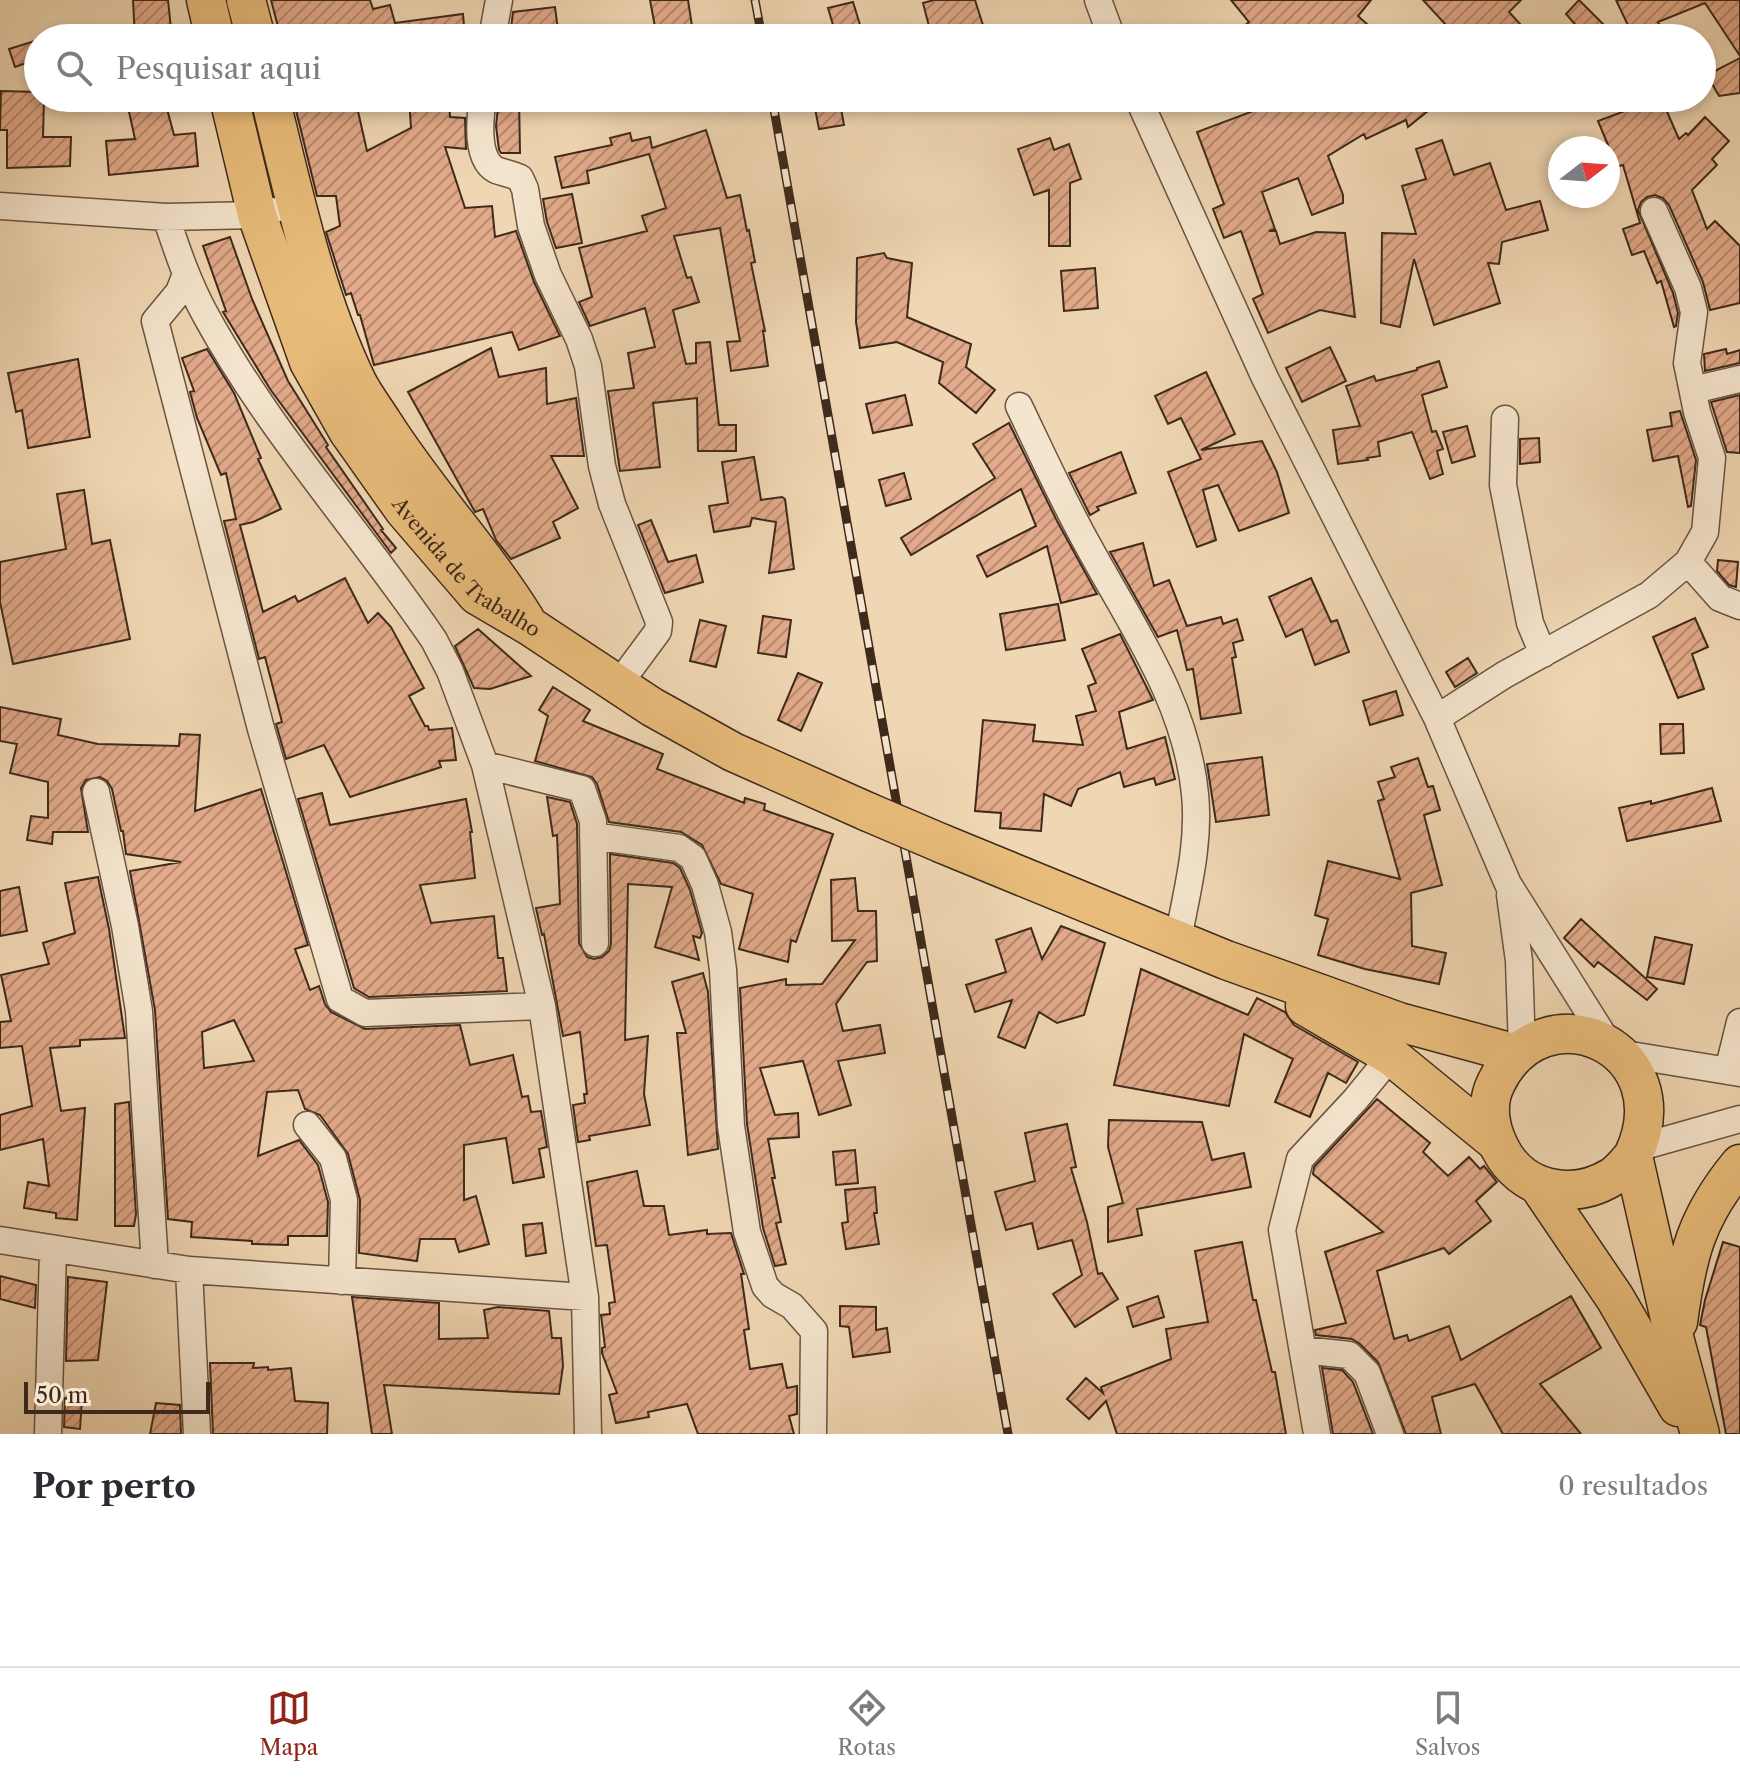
<!DOCTYPE html>
<html lang="pt">
<style>
body{margin:0;font-family:"Libre Caslon Text",serif;background:#f7f7f7;color:#2b2b33}
.compass{position:absolute;left:1548px;top:136px;width:72px;height:72px;border-radius:50%;background:#fff;box-shadow:0 4px 12px #0003;rotate:73deg}
.scale{position:absolute;left:24px;bottom:20px;width:186px;box-sizing:border-box;padding-left:8px;border:4px solid #3e291b;border-top:0;font-size:22px;line-height:28px;white-space:nowrap;color:#3e291b;-webkit-text-stroke:6px #f5e5ce;paint-order:stroke}
.list{margin:0;padding:0;list-style:none}
h2{display:flex;justify-content:space-between;align-items:center;height:104px;margin:0;padding:0 32px;font-size:34px}
h2 small{font-size:26px;font-weight:400;color:#7c7c81}
.icon{flex:none;width:44px;height:44px;fill:none;stroke:currentColor;stroke-width:2;stroke-linecap:round;stroke-linejoin:round}
.map{position:relative;flex:none;width:1740px;height:1434px;overflow:hidden}
.search{position:absolute;background:#fff;box-shadow:0 4px 12px #0003;left:24px;right:24px;top:24px;height:88px;display:flex;align-items:center;gap:20px;box-sizing:border-box;padding:0 28px;border-radius:44px;color:#7c7c81;font-size:30px}
.sheet{height:232px;background:#fff}
nav{display:flex;justify-content:space-around;align-items:center;box-sizing:border-box;height:112px;border-top:2px solid #e1e1e2;background:#fff;font-size:22px;color:#7c7c81}
nav a{display:grid;justify-items:center;gap:4px}
nav .on{color:#8f2418}
.map>svg:first-child{display:block}
</style>
<div class="map">
<svg width="1740" height="1434" viewBox="0 0 1740 1434">
<defs>
<pattern id="building-hatch" width="6" height="6" patternUnits="userSpaceOnUse" patternTransform="scale(2)"><rect width="6" height="6" fill="#e2aa8a"/><path d="M-1 1l2-2M0 6l6-6M5 7l2-2" fill="none" stroke="#b98a70"/></pattern>
</defs>
<rect width="100%" height="100%" fill="#f0d7b3"/>
<filter id="stains"><feTurbulence type="fractalNoise" baseFrequency=".0025" numOctaves="4"/><feColorMatrix values="0 0 0 0 .2 0 0 0 0 .09 0 0 0 0 .02 0 0 0 .5 -.17"/></filter>
<radialGradient id="worn" r=".72"><stop offset=".6" stop-color="#630" stop-opacity="0"/><stop offset="1" stop-color="#630" stop-opacity=".3"/></radialGradient>
<path fill="url(#building-hatch)" stroke="#3e291b" stroke-width="2" fill-rule="evenodd" d="M133,0H168L172,38H135Z
M271,0H370L373,9L390,5L395,23L463,14L465,38H281Z
M650,0H688L692,26L656,32Z
M934,0H975L987,38H932L923,3Z
M1231,0H1371L1358,16L1368,25L1356,38H1229L1249,22Z
M1423,0H1521L1509,12L1533,38H1458Z
M1579,0L1617,38H1587L1566,14Z
M1616,0H1740V56L1705,3L1658,22L1668,38H1634Z
M853,2L861,28L836,35L828,8Z
M555,7L559,38H510L513,12Z
M38,40V59L15,67L9,49Z
M1740,58V93L1719,96L1707,75Z
M1,91L38,92V98H44L43,137H71L70,166L7,168V130H0Z
M126,98H164L174,135L195,133L198,166L109,175L106,141L135,139Z
M293,98H355L367,151L411,128L409,98H449L450,117L465,118L466,149L445,147L465,208L492,206L495,237L516,231L534,282L560,336L519,350L512,332L374,365L360,315H358L351,293L346,295L326,232L340,226L336,196H317Z
M499,98H519L520,153H501L499,150L496,126Z
M813,98H839L844,125L819,129Z
M1288,98H1444L1408,127L1406,120L1366,139L1364,134L1328,156L1343,195V203L1312,215L1298,178L1262,192L1275,229L1269,231H1276L1280,244L1316,232L1345,233L1355,317L1320,310L1268,333L1253,299L1263,294L1241,231L1224,238L1213,209L1224,204L1197,132Z
M1629,98H1661L1679,139L1686,133L1688,135L1705,117L1729,141L1712,159L1717,165L1692,190L1707,229L1715,221L1740,246V303L1710,310L1703,282L1669,205L1663,198L1655,195L1647,197L1641,202L1638,210L1673,293L1678,313L1676,326L1674,327L1661,281L1657,283L1644,251L1632,255L1623,229L1640,223L1623,165L1608,169V145L1598,121L1633,108Z
M706,130L727,198L740,195L747,231L749,230L755,262L751,263L765,331H763L768,366L731,371L727,342L740,341L720,228L674,236L687,278L691,277L699,302L673,310L686,364L696,363V343L710,342L719,425H736V451H698L697,398L653,403L660,467L620,471L608,391L634,388L628,353L655,347L645,308L590,326L579,302L592,297L579,248L647,231L642,216L666,208L649,154L587,171L589,183L562,188L555,157L612,145L610,138L630,133L632,141L650,137L652,148Z
M1050,138L1054,150L1069,144L1081,179L1070,183V246H1049V190L1034,195L1018,149Z
M1442,140L1454,175L1490,163L1506,210L1540,201L1548,230L1502,242L1499,264L1488,263L1500,303L1434,325L1414,259L1400,327L1381,323L1382,233L1416,234L1402,186L1426,179L1416,149Z
M572,194L582,243L556,248L547,222L543,199Z
M230,237L252,299L288,381L328,445L326,447L383,529L381,530L396,548L391,553L270,389L223,312L226,311L203,246Z
M884,253L887,258L912,263L907,317L971,344L966,367L995,390L976,413L939,383L943,362L897,342L860,348L856,322L857,258Z
M1095,268L1098,308L1064,311L1061,271Z
M1330,347L1346,381L1302,402L1286,368Z
M491,348L499,377L546,368L547,404L576,398L584,456H551L578,508L553,522L560,538L511,559L496,540L483,509L475,512L408,392Z
M207,349L234,393L261,458L258,459L281,509L253,522L240,525L263,612L295,596L298,602L345,578L368,623L378,613L391,627L424,688L409,696L425,726H428L429,730L452,728L456,760L439,761L441,767L350,797L324,745L286,759L276,724L282,722L265,657L259,659L224,521L236,519L226,473L221,475L197,418L190,392L194,391L182,358Z
M1726,349L1727,354L1740,350V363L1705,371L1704,354Z
M78,359L90,437L28,448L22,410L16,412L8,373Z
M1439,361L1447,387L1422,395L1432,432L1436,431L1443,449L1437,451L1443,474L1430,479L1412,432L1378,442L1380,456L1367,458L1368,460L1338,464L1333,430L1360,426L1346,386L1374,376L1376,381L1417,370V368Z
M1206,372L1235,434L1201,450L1262,441L1277,472L1289,513L1239,531L1218,485L1203,490L1216,540L1197,547L1168,472L1201,459L1181,418L1168,424L1155,396Z
M905,395L912,425L873,433L866,404Z
M1740,395V453L1727,452L1711,402Z
M1680,411L1696,460L1691,506L1688,507L1678,456L1653,461L1647,430L1672,426L1670,413Z
M1009,423L1057,521L1097,594L1061,603L1047,546L987,577L977,556L1036,526L1021,489L911,555L901,538L995,478L973,444Z
M1467,426L1475,456L1452,463L1443,432Z
M1539,438L1540,462L1520,464V439Z
M1121,452L1136,493L1097,507L1099,510L1090,515L1069,473Z
M754,457L761,500L782,497L785,499L794,569L769,573L776,522L752,518L750,526L714,532L709,506L728,503L722,462Z
M904,473L911,499L886,506L879,480Z
M84,490L92,544L110,540L130,639L13,664L0,602V562L66,549L57,494Z
M651,520L668,562L696,555L703,582L665,593L638,525Z
M1143,543L1154,586L1169,580L1187,626L1221,617L1223,624L1237,619L1243,640L1233,643L1236,657L1232,658L1241,713L1201,719L1193,669L1187,670L1177,630L1158,637L1110,552Z
M1718,560L1738,562L1736,587L1729,585L1717,571Z
M1311,578L1331,622L1337,620L1349,652L1315,665L1302,629L1286,637L1269,597Z
M1058,604L1065,640L1006,650L1000,614Z
M763,616L791,620L786,657L758,653Z
M1695,618L1708,647L1692,654L1704,689L1678,698L1653,637Z
M700,620L726,626L716,667L690,661Z
M478,629L531,676L490,689L474,688L455,646Z
M1120,634L1153,700L1119,712L1127,749L1165,737L1175,779L1156,785L1154,778L1124,787L1120,772L1078,789L1071,806L1044,794L1041,831L1000,828L1001,813L975,811L983,720L1035,725L1033,741L1083,745L1076,716L1096,711L1088,686L1096,683L1082,649Z
M1468,658L1477,673L1455,687L1446,672Z
M798,673L822,683L801,731L778,720Z
M553,687L590,710L583,721L663,754L657,769L744,803L745,798L765,804L764,810L833,834L796,942L791,940L788,962L739,949L753,894L721,884L702,845L681,832L609,822L597,784L592,777L535,761L548,716L539,710Z
M1396,691L1403,715L1370,725L1363,701Z
M0,707L61,719L58,735L98,744L179,746L180,734L200,735L195,811L261,789L308,945L295,949L310,990L319,986L325,1004L331,1012L365,1029L460,1025L470,1065L513,1055L522,1097L528,1096L531,1112L541,1111L547,1147L539,1149L544,1177L513,1183L506,1138L464,1145V1200L476,1196L489,1244L459,1252L455,1239H420L417,1261L359,1253L360,1200L348,1154L320,1115L305,1109L298,1090L267,1092L258,1156L299,1140L318,1165L328,1202L327,1236H288V1245L252,1244V1241L191,1237L192,1222L168,1219L155,1010L130,871L181,862L126,854L123,831H121L112,789L107,781L100,777L86,780L81,788L88,832H53L52,844L27,840L31,816L48,818V782L10,773L17,744L0,741ZM234,1020L254,1061L204,1068L202,1032Z
M1660,724H1683L1684,753L1661,754Z
M1262,757L1269,815L1216,822L1207,764Z
M1418,758L1428,787L1433,786L1440,810L1424,815L1442,885L1411,893L1412,946L1446,953L1439,984L1365,969L1318,955L1328,919L1315,915L1328,861L1400,879L1378,801L1384,799L1378,782L1395,777L1391,767Z
M1712,788L1721,821L1627,841L1619,808L1651,801V804Z
M322,793L330,825L466,799L472,832H470L475,878L420,885L431,923L494,916L498,958H503L507,991L369,997L354,988L298,799Z
M547,797L570,802L577,824L579,943L587,957L594,959L602,957L609,951L611,944L610,854L673,863L680,868L690,890L702,933L700,938L693,936L699,960L655,947L672,887L628,884L625,1040L648,1036L644,1094L650,1125L589,1136L590,1140L578,1142L573,1105L585,1103L584,1094H587L580,1032L563,1036L544,934L542,935L536,908L560,904L557,835L553,836Z
M98,877L109,929L125,1038L80,1040V1046L50,1048L61,1111L85,1108L77,1220L56,1218V1213L24,1208L28,1182L49,1186L43,1139L0,1150V1115L32,1106L22,1046L0,1048V1022L11,1021L1,975L49,964L43,943L75,933L65,883Z
M855,878L858,911H876L877,961L867,962L836,1004L843,1031L880,1025L885,1053L838,1061L851,1105L819,1115L803,1061L760,1068L775,1115L798,1113L799,1137L768,1139L775,1178H772L781,1222L776,1223L786,1264L775,1266L763,1228L747,1124L740,988L786,979V985L822,984L855,940L832,941L831,880Z
M19,887L27,931L0,936V891Z
M1581,919L1657,989L1647,1000L1598,962L1594,967L1564,938Z
M1061,926L1105,943L1084,1015L1057,1023L1039,1012L1025,1048L998,1037L1012,1000L975,1012L966,985L1006,972L996,940L1031,928L1042,959Z
M1655,937L1692,945L1684,984L1647,977Z
M1141,969L1248,1015L1257,998L1285,1012L1294,1025L1358,1062L1346,1083L1328,1073L1310,1117L1275,1102L1293,1059L1244,1034L1229,1106L1114,1085Z
M703,973L708,992L718,1149L688,1155L677,1033H686L672,982Z
M1377,1099L1430,1143L1423,1152L1448,1176L1469,1157L1480,1169L1484,1166L1497,1182L1476,1201L1491,1221L1449,1254L1444,1248L1377,1271L1394,1339L1407,1335L1409,1341L1449,1326L1461,1360L1571,1296L1601,1348L1540,1384L1581,1434H1503L1475,1384L1432,1397L1441,1434H1406L1378,1362L1360,1344L1352,1339L1316,1335L1315,1330L1346,1323L1325,1252L1383,1232L1313,1174L1314,1167Z
M129,1102L136,1214L134,1226H115V1104Z
M1109,1120L1202,1122L1212,1160L1244,1153L1251,1187L1137,1209L1142,1235L1108,1242V1207L1123,1203L1108,1147Z
M1067,1124L1076,1167L1071,1168L1087,1222L1098,1274L1102,1273L1118,1299L1075,1327L1053,1294L1082,1275L1072,1240L1038,1249L1032,1223L1006,1230L995,1192L1035,1181L1025,1133Z
M855,1150L858,1183L836,1185L833,1152Z
M637,1171L644,1206H664L669,1235L707,1230V1234L731,1233L744,1274H741L749,1329L744,1330L750,1369L782,1364L787,1388L797,1386V1414L789,1416L794,1434H698L687,1404L648,1412L649,1417L616,1423L609,1395L617,1393L602,1353V1348L605,1347L601,1315L610,1314L609,1303L615,1302L607,1245L596,1246L587,1182Z
M875,1187L877,1213H874L879,1244L846,1249L842,1223L848,1222L845,1190Z
M542,1223L546,1253L526,1256L523,1225Z
M1242,1242L1253,1300H1256L1272,1372H1275L1286,1434H1117L1106,1401L1089,1419L1067,1399L1086,1378L1103,1393L1101,1387L1171,1359L1166,1329L1208,1322L1195,1251Z
M1723,1242L1740,1247V1434H1726L1706,1327L1700,1325L1705,1300Z
M0,1276L36,1285L35,1308L0,1299Z
M68,1277L107,1282L98,1360L66,1361Z
M1158,1296L1164,1317L1133,1327L1127,1307Z
M352,1297L439,1303V1339L488,1338L484,1310L498,1307L549,1311L552,1338H561L563,1366L559,1394L384,1385L392,1434H372Z
M840,1306L876,1307V1330L887,1328L890,1352L853,1357L849,1327L840,1326Z
M210,1363H254L253,1368L268,1367V1370L291,1368L295,1401L328,1403L327,1434H213Z
M1322,1368L1342,1370L1353,1382L1373,1434H1333Z
M65,1398L82,1400L80,1429L64,1427Z
M156,1403L180,1405L181,1434H150Z"/>
<g fill="none" stroke-linecap="round" stroke-linejoin="round">
<defs>
<path id="minor" d="M1098,0L1112,38
M492,38L499,0
M483,98C480,117 475,159 496,170C504,173 512,174 520,178L525,189L531,226L548,275L579,339L588,366L602,466L612,504L659,622L658,631L618,685
M1138,98L1265,378L1437,718L1508,884L1610,1046
M0,206L166,217L257,215L272,211
M166,217C177,250 188,283 205,314C268,430 359,530 434,640L450,671L485,765L542,1006L585,1297L588,1434
M186,274L179,292L155,321L261,729L340,999L365,1013L542,1006
M1693,390L1740,379
M1019,406C1042,454 1064,503 1090,549C1133,628 1186,702 1195,794C1200,843 1187,891 1178,939
M1505,419L1503,485L1530,623L1543,654
M1688,562L1720,598L1740,606
M1437,718L1504,675L1649,595L1688,562L1705,532L1712,458L1697,412L1687,363L1694,312L1688,288L1654,211
M485,765L582,789L593,821L595,943
M96,792L125,926L139,1011L155,1265
M593,836L679,848L693,858L705,885L718,932L723,970L731,1126L747,1232L765,1286L773,1295L792,1306L814,1331L813,1434
M1510,895L1519,961L1522,1049
M1618,1053L1740,1073
M1728,1071L1740,1022
M307,1125L333,1158L344,1200L342,1281
M1637,1148L1740,1119
M0,1240L189,1270L585,1297
M189,1270L197,1434
M1303,1350L1349,1355L1367,1373L1390,1434
M48,1434L53,1250
M1317,1434L1282,1230L1300,1159L1355,1100L1391,1056"/>
<g id="highway">
<path d="M206,0L215,38"/>
<path d="M246,0L256,38"/>
<path id="s1" d="M229,98L257,215L309,362L348,431L404,510L477,595L528,625L652,707L733,752L868,812"/>
<path d="M270,98C293,191 315,295 357,382C364,396 374,409 383,423C426,491 482,550 525,619"/>
<path d="M943,844L1226,960L1399,1022L1517,1054"/>
<path d="M1305,1006L1391,1056L1495,1141"/>
<path d="M1633,1156C1627,1163 1620,1172 1612,1177C1576,1199 1529,1193 1505,1157C1491,1135 1484,1107 1496,1083C1544,984 1684,1048 1633,1156L1675,1341L1700,1434"/>
<path d="M1539,1186L1615,1298L1678,1407"/>
<path d="M1678,1322C1687,1255 1696,1217 1740,1164"/>
</g>
</defs>
<use href="#minor" stroke="#6a5441" stroke-width="29"/>
<use href="#highway" stroke="#3e291b" stroke-width="41"/>
<use href="#minor" stroke="#f5e5ce" stroke-width="26"/>
<use href="#highway" stroke="#e8bc7a" stroke-width="38"/>
<defs>
<path id="rail" d="M755,0L762,38
M772,98L1008,1434"/>
</defs>
<use href="#rail" stroke="#3e291b" stroke-width="9"/>
<use href="#rail" stroke="#f5e5ce" stroke-width="6" stroke-dasharray="18" stroke-linecap="butt"/>
<defs>
<path id="highway-bridge" d="M868,812L943,844"/>
</defs>
<use href="#highway-bridge" stroke="#3e291b" stroke-width="41" stroke-linecap="butt"/>
<use href="#highway-bridge" stroke="#e8bc7a" stroke-width="38"/>
</g>
<g text-anchor="middle" dominant-baseline="central" stroke-width="7" stroke-linejoin="round" paint-order="stroke">
<g font-size="20" fill="#3e291b" stroke="#f5e5ce">
<text stroke="none"><textPath href="#s1" startOffset="538">Avenida de Trabalho</textPath></text>
</g>
</g>
<rect width="100%" height="100%" filter="url(#stains)"/>
<rect width="100%" height="100%" fill="url(#worn)"/>
</svg>
<svg class="compass" viewBox="-18 -18 36 36"><path d="M0-13l5 13h-10z" fill="#e53935"/><path d="M0 13l5-13h-10z" fill="#7c7c81"/></svg>
<div class="scale">50 m</div>
<div class="search"><svg class="icon" aria-label="search" viewBox="0 0 24 24"><circle cx="10" cy="10" r="6"/><path d="M15 15l6 6"/></svg>Pesquisar aqui</div>
</div>
<section class="sheet">
<h2>Por perto<small>0 resultados</small></h2>
<ul class="list">
</ul>
</section>
<nav>
<a class="on"><svg class="icon" aria-label="map" viewBox="0 0 24 24"><path d="M3 6l6-2 6 2 6-2v14l-6 2-6-2-6 2zM9 4v14M15 6v14"/></svg>Mapa</a>
<a><svg class="icon" aria-label="directions" viewBox="0 0 24 24"><path d="M12 3l9 9-9 9-9-9zM9 14v-3h6M13 9l2 2-2 2"/></svg>Rotas</a>
<a><svg class="icon" aria-label="saved" viewBox="0 0 24 24"><path d="M7 4h10v16l-5-4-5 4z"/></svg>Salvos</a>
</nav>
